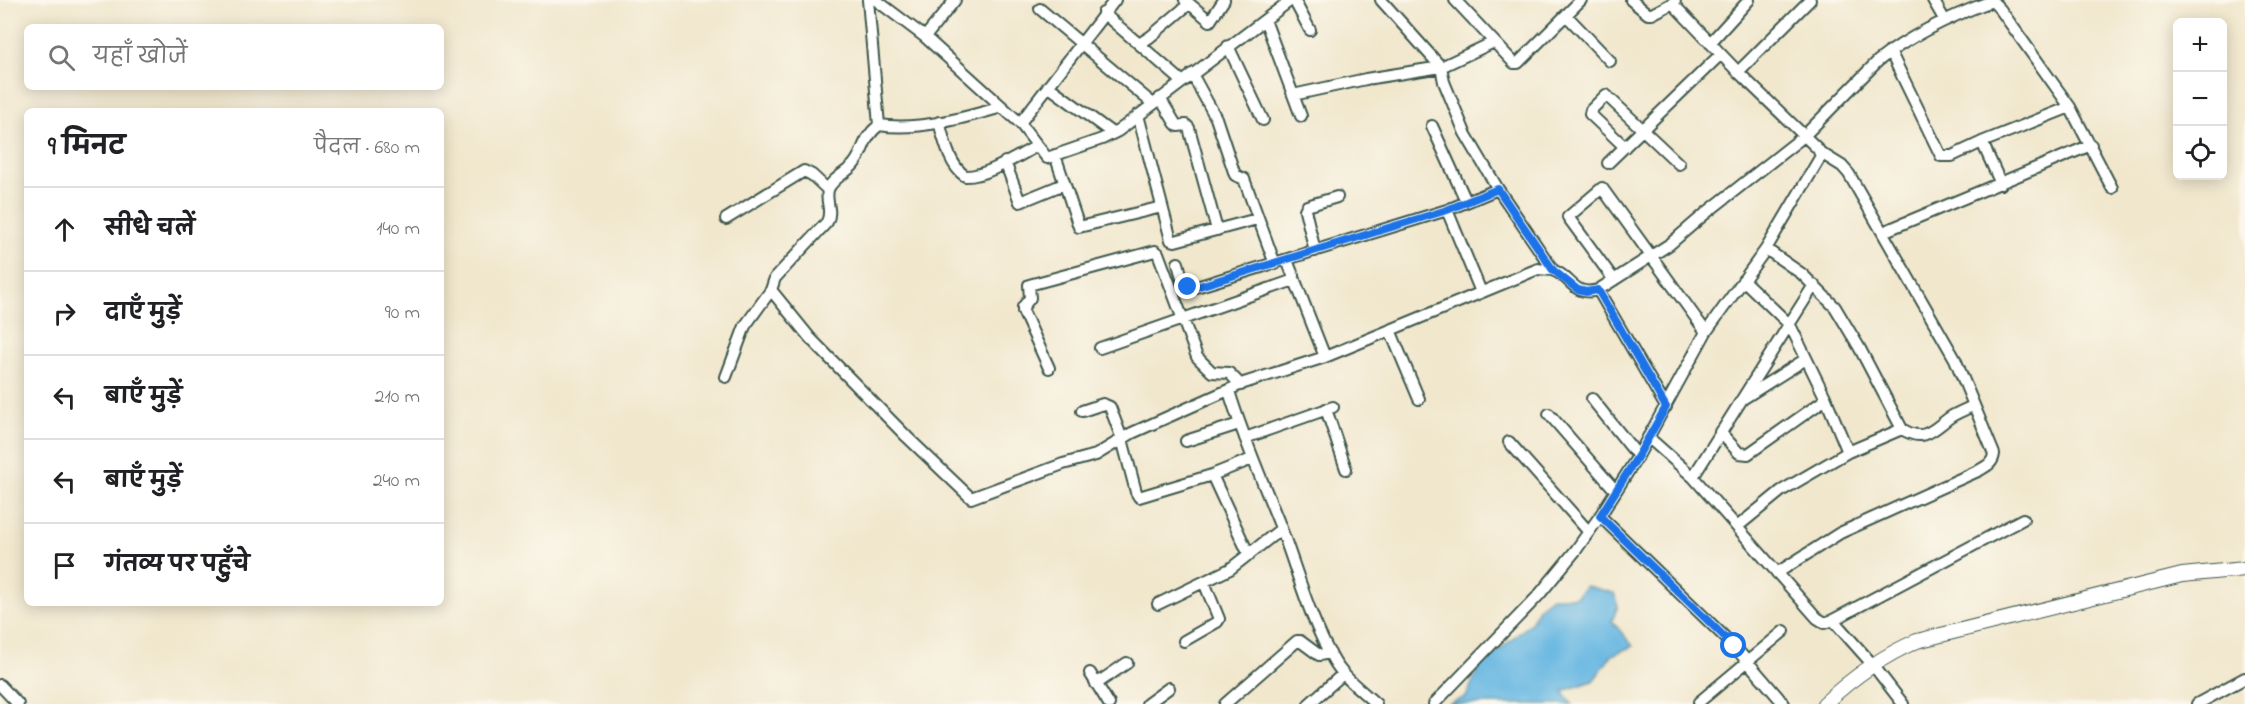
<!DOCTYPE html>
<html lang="hi">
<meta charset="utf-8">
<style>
body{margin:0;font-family:"Indie Flower","Playpen Sans Deva",sans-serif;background:#f6f6f6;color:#202124}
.controls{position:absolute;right:18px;top:18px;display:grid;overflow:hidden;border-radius:9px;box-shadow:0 3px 15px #0003}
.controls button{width:54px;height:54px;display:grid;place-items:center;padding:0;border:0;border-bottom:2px solid #e0e0e0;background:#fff;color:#202124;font:30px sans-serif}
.stop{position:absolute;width:18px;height:18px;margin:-14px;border:4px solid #1a73e8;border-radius:50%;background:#fff}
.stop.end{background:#1a73e8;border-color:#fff;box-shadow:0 2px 6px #0008}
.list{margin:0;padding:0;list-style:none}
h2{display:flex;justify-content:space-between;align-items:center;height:78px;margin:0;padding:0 24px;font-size:26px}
h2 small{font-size:20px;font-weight:400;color:#757577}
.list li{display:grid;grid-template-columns:39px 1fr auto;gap:18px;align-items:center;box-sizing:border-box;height:84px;padding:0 24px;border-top:2px solid #e0e0e0}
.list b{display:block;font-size:22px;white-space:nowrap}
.list em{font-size:20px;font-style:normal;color:#757577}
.icon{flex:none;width:33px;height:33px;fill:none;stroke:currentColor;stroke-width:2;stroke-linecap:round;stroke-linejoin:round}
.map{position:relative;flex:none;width:2245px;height:704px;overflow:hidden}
.search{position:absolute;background:#fff;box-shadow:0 3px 15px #0003;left:24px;top:24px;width:420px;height:66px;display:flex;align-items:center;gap:15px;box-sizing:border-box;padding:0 21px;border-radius:9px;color:#757577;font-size:22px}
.panel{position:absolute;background:#fff;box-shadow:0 3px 15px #0003;left:24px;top:108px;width:420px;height:498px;border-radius:9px}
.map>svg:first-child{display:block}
</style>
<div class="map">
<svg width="2245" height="704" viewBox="0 0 2245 704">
<rect width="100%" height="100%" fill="#fbf7ec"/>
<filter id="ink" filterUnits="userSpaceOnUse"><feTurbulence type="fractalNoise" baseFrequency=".0167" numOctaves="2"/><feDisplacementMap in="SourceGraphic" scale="12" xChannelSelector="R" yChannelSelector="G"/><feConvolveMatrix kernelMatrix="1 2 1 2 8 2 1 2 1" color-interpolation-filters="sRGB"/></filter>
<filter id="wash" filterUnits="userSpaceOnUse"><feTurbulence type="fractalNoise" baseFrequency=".008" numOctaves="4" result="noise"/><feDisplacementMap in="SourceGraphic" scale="24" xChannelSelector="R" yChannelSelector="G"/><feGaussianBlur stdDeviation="1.35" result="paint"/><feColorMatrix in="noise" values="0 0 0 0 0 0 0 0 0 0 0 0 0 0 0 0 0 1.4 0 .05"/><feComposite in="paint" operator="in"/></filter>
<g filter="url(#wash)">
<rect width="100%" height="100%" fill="#f1e7cd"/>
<path fill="#67b7e2" stroke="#437a8b" stroke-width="1.5" d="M1586,586L1614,593L1618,606L1612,621L1633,646L1612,655L1593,681L1563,691L1572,704H1448L1466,697L1481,662L1496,653L1531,623L1538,608L1552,597H1576Z"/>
</g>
<g filter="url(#ink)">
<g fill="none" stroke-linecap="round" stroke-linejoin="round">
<defs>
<path id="minor" d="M868,0L879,125C918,131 964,118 1002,107
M876,0L925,37L1020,123L1047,158L1102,139L1118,131L1291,0
M1185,0L1210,21L1224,0
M1294,0L1310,30
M1381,0L1441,67L1444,82L1465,133L1498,189L1553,270
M1455,0L1514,63H1518L1581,0
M1631,0L1648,14H1652L1673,3
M1933,0L1944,19
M1991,0L2000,9L2070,107L2112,188
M1040,9L1152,103
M1103,13L1183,82
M1566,15L1610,61
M1265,20L1301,116
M925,37L955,0
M1710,43L1749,0
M1139,44L1150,37L1189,4
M1228,46L1263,120
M1890,51L1941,156H1952L1982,142
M1738,72L1810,0
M1192,74L1216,118L1235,175L1244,179L1275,264
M1048,86L1112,133
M1293,95L1366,79L1441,67L1494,42
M1160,98L1175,123L1178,126L1186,125L1189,128L1217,230
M1138,115L1171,240L1175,241L1257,219
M939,122C944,139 949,165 965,176C986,177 1018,156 1037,146
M1020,123L1115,0
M879,125C862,139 865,150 854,164C848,172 831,179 828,190C825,202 833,210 827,222L775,278L771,290L810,338L907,437L971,498L1063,464L1096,455L1132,433L1244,383L1325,357L1538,269C1542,270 1548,269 1552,270C1572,276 1572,297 1598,290L1670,244L1706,213L1804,136L1878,61C1912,34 1951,16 1992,1
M1432,126L1466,201
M1625,147L1590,114L1591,110L1606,95L1679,164
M1055,155L1079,227L1162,207
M1005,162L1020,202L1064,184
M1608,163L1721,54
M2001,184L1982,142L2070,107
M1447,210L1481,292
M726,219L804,171L812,175L828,190
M1883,232L2091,145
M1315,251L1305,210L1307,206L1337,197
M1287,260L1325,357
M1178,263C1181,273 1182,286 1193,288L1447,210L1498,189
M1614,280L1568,217L1602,188L1706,332
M1743,280L1790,325L1826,399L1848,452
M1598,290L1666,407
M1390,330L1419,399
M1100,348L1294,280
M1049,368L1023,311V307L1030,298L1029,285L1155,251L1158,253L1197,357L1212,372L1229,373L1241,385
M726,377L745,326L771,290
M1229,391C1243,438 1263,482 1281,528C1298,573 1310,620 1334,661C1344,678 1362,691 1376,704
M1744,398L1806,359
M1592,399L1638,456
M1326,409L1346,469
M1082,411L1103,404L1110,407L1122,439L1136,492L1139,497L1212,475L1252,459
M1549,414L1615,490
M1902,429C1925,444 1934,428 1952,416C1959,412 1967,409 1974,405
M1720,432L1739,453L1748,454L1826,399
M1648,437L1693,477L1817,618L1825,623L1833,620L1873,665L1903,704
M1245,438L1333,407
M1186,441L1239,424
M1509,442L1589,532
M1212,475L1249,555
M1693,477L1814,285
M1600,516L1734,646L1784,704
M1737,527L1781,491L1848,452L1902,429L1859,347L1835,307L1802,274L1766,249
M1777,573L1840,533L1980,470C1987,466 1993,463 1994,454L1955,359L1849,174L1842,166L1821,153
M1158,604L1230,569L1281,529
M1833,620L2023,519
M1184,641L1217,622L1219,619L1204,582
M1090,673L1109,704
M1096,684L1127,663
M0,685L18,704
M1699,702L1784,631
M1147,704L1169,688
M1225,704L1297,641H1300L1319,655L1330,653
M1309,704L1343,674
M1434,704L1539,595L1576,550L1600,516L1638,456L1706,332L1766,249L1821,156L1818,149L1738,72L1675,6L1673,3L1675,0
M2197,704L2245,678"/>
<path id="tertiary" d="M1824,704C1852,678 1882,656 1917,641L2182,575L2245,569"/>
</defs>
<use href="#minor" stroke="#3e564b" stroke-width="14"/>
<use href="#tertiary" stroke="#3e564b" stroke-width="16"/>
<use href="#minor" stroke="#fff" stroke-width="10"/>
<use href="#tertiary" stroke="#fff" stroke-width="14"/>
</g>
</g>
<g fill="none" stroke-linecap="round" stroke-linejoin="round" filter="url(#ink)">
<path stroke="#1a73e8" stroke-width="8" d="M1188,287L1193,288L1447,210L1498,189L1553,270L1578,290L1586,292L1598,290L1666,407L1638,456L1600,516L1734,646"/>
</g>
</svg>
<div class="controls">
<button>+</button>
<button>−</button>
<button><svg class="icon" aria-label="locate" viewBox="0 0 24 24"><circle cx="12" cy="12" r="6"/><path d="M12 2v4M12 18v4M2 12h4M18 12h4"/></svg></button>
</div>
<div class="stop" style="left:1734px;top:646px"></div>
<div class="stop end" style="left:1188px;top:287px"></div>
<div class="search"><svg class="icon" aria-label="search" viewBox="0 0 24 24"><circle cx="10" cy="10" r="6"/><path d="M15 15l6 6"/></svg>यहाँ खोजें</div>
<section class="panel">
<h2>9 मिनट<small>पैदल · 680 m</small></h2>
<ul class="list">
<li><svg class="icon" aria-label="ahead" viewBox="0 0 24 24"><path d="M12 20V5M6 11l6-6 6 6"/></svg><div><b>सीधे चलें</b></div><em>140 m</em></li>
<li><svg class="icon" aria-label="right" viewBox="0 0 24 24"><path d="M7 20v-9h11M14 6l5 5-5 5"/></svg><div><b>दाएँ मुड़ें</b></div><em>90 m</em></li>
<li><svg class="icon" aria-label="left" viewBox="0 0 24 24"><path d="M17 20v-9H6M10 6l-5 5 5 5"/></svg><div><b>बाएँ मुड़ें</b></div><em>210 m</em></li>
<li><svg class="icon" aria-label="left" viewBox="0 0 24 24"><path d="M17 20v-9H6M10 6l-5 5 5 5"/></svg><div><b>बाएँ मुड़ें</b></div><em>240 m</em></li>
<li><svg class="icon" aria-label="arrive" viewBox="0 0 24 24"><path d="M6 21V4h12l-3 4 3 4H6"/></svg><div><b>गंतव्य पर पहुँचे</b></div></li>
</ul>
</section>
</div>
